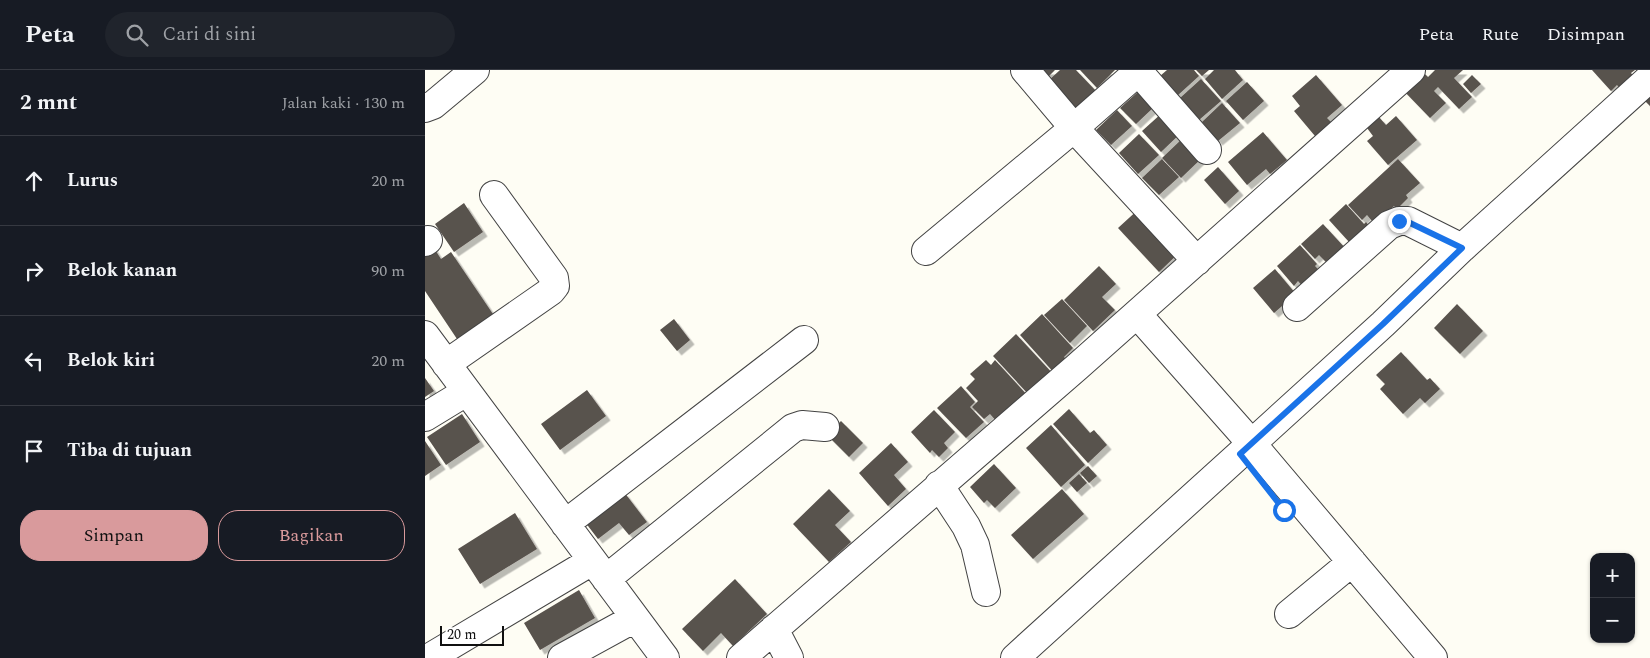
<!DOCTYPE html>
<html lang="id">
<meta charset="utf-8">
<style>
body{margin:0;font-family:Spectral,serif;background:#20242c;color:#f1f3f6}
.controls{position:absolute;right:15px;bottom:15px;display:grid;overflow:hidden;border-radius:10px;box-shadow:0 1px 4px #0004}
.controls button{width:45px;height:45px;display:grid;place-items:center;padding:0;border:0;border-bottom:1px solid #363941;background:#171b24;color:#f1f3f6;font:25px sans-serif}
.scale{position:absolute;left:15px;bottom:12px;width:64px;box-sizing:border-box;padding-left:5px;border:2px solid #101010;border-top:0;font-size:14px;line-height:18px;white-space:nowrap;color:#101010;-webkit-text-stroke:4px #fff;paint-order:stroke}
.stop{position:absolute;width:15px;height:15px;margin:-11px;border:4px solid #1a73e8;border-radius:50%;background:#fff}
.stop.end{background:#1a73e8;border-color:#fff;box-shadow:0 1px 5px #0008}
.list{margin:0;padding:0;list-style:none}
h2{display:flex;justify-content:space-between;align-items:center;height:65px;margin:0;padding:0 20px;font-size:21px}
h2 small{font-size:16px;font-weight:400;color:#9ea1a6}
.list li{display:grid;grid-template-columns:32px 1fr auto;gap:15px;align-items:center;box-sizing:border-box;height:90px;padding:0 20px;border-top:1px solid #363941}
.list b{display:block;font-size:19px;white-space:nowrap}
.list em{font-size:16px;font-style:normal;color:#9ea1a6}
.actions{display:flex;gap:10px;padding:15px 20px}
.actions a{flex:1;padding:11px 0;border:1px solid #d99a9c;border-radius:20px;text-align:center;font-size:18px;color:#d99a9c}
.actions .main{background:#d99a9c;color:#111}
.icon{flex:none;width:28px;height:28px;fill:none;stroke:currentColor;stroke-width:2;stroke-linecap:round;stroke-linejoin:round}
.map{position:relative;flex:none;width:1225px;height:588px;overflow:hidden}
header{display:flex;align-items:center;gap:30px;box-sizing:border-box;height:70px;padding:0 25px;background:#171b24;border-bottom:1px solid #363941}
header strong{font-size:24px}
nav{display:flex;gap:28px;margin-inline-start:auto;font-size:18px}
.search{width:350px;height:45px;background:#20242c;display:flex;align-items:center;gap:12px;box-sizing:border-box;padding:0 18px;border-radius:28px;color:#9ea1a6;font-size:19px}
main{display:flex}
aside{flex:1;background:#171b24}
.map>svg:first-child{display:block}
</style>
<header>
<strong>Peta</strong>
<div class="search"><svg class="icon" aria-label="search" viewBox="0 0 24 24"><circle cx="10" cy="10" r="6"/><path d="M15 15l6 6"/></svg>Cari di sini</div>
<nav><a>Peta</a><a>Rute</a><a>Disimpan</a></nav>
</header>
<main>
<aside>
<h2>2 mnt<small>Jalan kaki · 130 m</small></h2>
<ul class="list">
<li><svg class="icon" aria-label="ahead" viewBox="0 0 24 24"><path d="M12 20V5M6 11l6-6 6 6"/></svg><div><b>Lurus</b></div><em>20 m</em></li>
<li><svg class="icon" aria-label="right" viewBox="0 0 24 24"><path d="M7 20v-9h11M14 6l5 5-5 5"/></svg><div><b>Belok kanan</b></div><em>90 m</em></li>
<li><svg class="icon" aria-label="left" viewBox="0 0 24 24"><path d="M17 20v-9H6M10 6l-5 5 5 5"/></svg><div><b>Belok kiri</b></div><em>20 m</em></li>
<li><svg class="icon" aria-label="arrive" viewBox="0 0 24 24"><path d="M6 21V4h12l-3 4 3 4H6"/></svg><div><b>Tiba di tujuan</b></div></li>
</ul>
<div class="actions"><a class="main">Simpan</a><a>Bagikan</a></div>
</aside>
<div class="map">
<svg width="1225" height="588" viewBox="0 0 1225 588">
<defs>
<filter id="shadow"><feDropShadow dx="4.5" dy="4.5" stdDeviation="0" flood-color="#0004"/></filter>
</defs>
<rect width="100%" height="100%" fill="#fefdf4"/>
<path fill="#59524d" filter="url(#shadow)" d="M612,0H630L621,9Z
M635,0H651L671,21L650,41L623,11Z
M655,0H690L672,18Z
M742,0H769L774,6L752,26L735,6Z
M771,0H784L777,6Z
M789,0H810L818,10L797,29L780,9Z
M1010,0H1038L1029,8L1047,27L1034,39L1013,17L1009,21L1021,33L1005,48L977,19L997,1L1003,7Z
M1167,0H1210L1206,3L1210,8L1196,20L1192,15L1186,21Z
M891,5L917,35L902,48L906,52L890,66L869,41L875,36L867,26Z
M1047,5L1056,14L1046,23L1038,14Z
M776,9L796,31L774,50L755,28Z
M822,12L839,31L818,50L801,31Z
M714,21L729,37L711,54L695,38Z
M1225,25V36L1220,31Z
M797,33L815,53L793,71L777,52Z
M692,40L707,56L686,75L671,60Z
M737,43L756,63L736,82L717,61Z
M971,46L992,70L963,95L942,71L948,66L942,58L954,47L961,55Z
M838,62L862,90L845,104L841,99L822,115L803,92Z
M714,64L734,85L713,104L694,83Z
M758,68L777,88L756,108L737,88Z
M737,89L754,107L734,125L717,108Z
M973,89L995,113L981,125L983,128L972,139L969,136L961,143L952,157L942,145L937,150L923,135Z
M793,97L814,121L800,134L779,110Z
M39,133L58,162L29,182L10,154Z
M921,134L939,154L941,152L947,159L925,173L904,150Z
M716,137L756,181L734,202L693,158Z
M898,154L922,180L905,196L894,185L890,189L876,174Z
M5,172L16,189L26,182L72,250L36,275L0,221V176Z
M875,175L892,194L890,196L896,202L879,218L873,211L869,216L852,196Z
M674,196L691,214L677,227L690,240L668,261L639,230Z
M850,199L871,224L849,243L828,218Z
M637,229L662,256L645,273L619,245Z
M1032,234L1058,261L1035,284L1009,258Z
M617,244L648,278L639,287L644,292L631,305L595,265Z
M249,249L265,270L252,281L235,260Z
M591,264L630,306L604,325L568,286Z
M976,282L1002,310L1005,308L1015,319L1000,333L995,328L978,344L955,319L960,314L951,305Z
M561,290L566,295L570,290L603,326L573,353L565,344L559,349L547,337L553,331L541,318L550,309L545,304Z
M0,308L9,321L0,327Z
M536,316L550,332L545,337L559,352L541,368L512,338Z
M162,320L181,346L135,380L116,354Z
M644,339L665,363L669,360L682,375L663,393L628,354Z
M509,340L530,362L519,373L523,378L514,387L507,380L505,383L486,362Z
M37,344L55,372L21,395L2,367Z
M416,351L438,373L424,387L402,365Z
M626,355L660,395L636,417L601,378Z
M0,371L16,395L0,406Z
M466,373L483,392L469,405L481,419L463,436L434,403Z
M569,394L591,418L570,438L562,430L559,433L545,417Z
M663,396L672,406L664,413L655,403Z
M654,404L662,413L652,422L644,413Z
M404,419L425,441L410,455L426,472L404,492L368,454Z
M637,419L659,444L608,489L586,465Z
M199,422L222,452L204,465L194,453L173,469L160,452Z
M90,443L112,479L55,514L33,479Z
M310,509L342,544L308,576L296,563L278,581L257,559Z
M154,520L170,548L115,580L99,553Z"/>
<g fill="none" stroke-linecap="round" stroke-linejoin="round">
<defs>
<path id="minor" d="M600,0L649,58L772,191
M712,0L782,80
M0,38L8,35L50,0
M0,172L3,170
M501,181L649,58L715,0
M872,237L964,155L974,151H983L1037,178
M712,244L827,374L1008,588
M0,265L240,588
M21,294L126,221L130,216L129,208L69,125
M0,347L41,322
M514,415L541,456L550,475L561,522
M140,454L379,270
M181,509L368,358L377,355L400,357
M864,544L927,492
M349,559L364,588
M4,588L167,491
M137,588L210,548
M316,588L652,297L986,0
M590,588L815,384L958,254L1037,178L1225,8"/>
</defs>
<use href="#minor" stroke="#434343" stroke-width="30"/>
<use href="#minor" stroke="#fff" stroke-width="28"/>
</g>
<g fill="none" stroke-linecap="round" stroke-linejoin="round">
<path stroke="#1a73e8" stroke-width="6" d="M859,440L815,384L958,254L1037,178L983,152L974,151"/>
</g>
</svg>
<div class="controls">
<button>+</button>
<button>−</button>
</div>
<div class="scale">20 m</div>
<div class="stop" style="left:859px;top:440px"></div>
<div class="stop end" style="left:974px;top:151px"></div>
</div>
</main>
